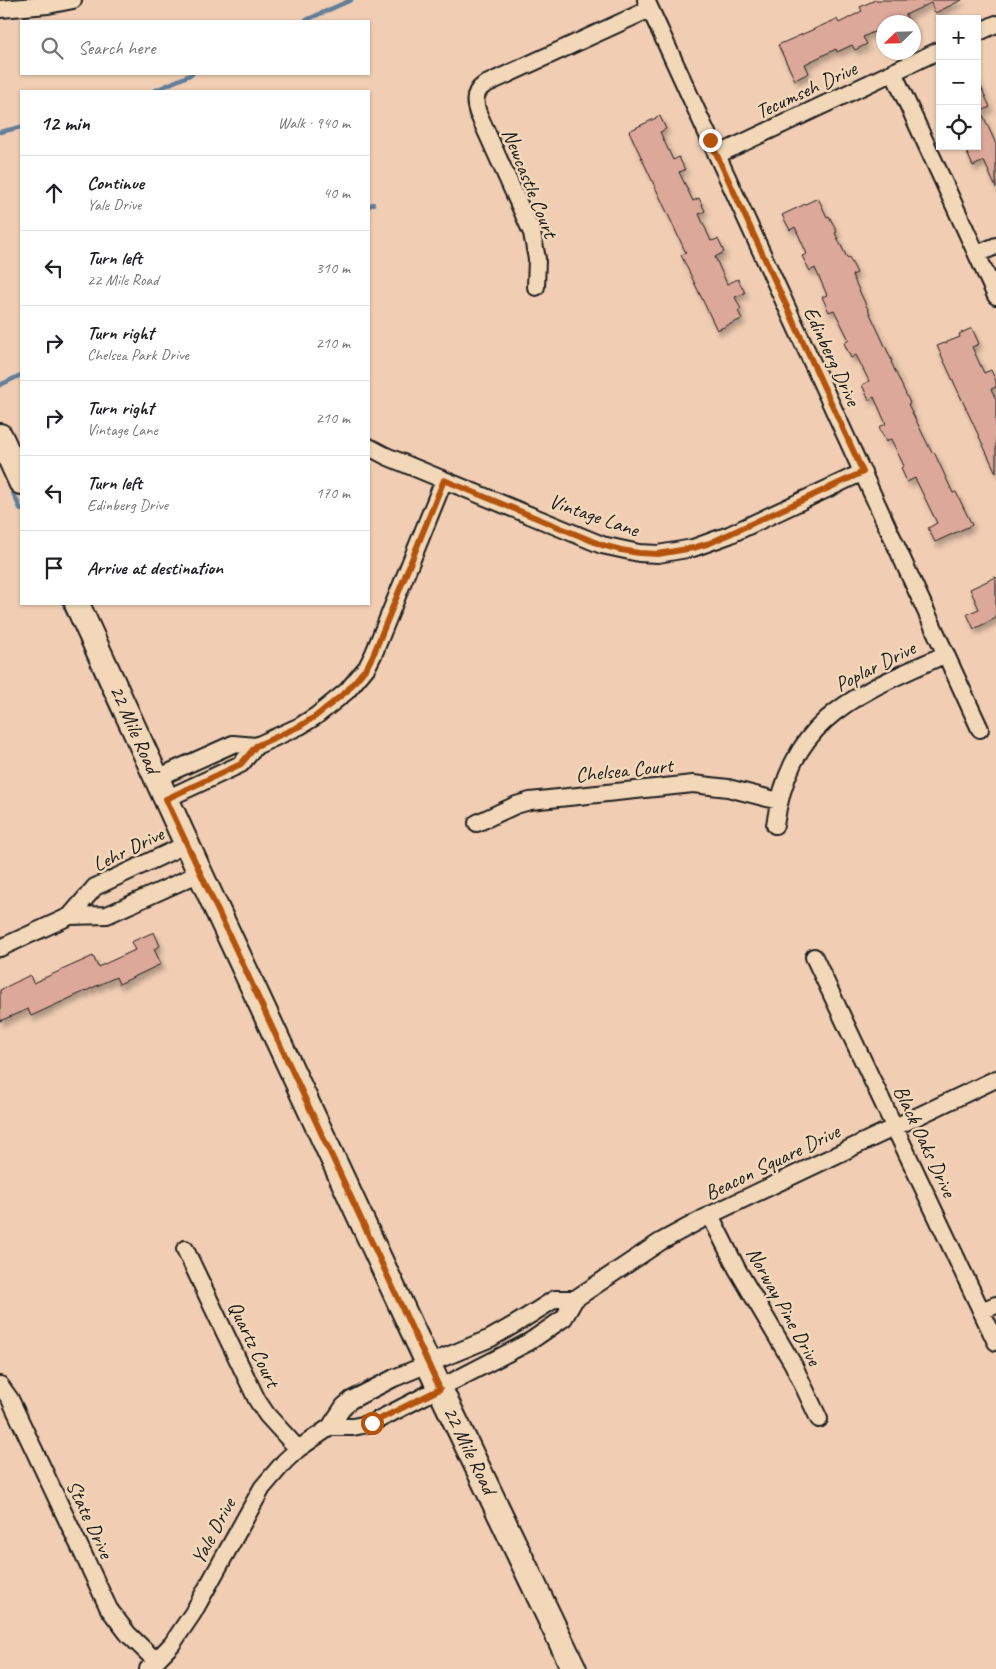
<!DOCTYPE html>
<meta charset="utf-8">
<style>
body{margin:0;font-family:Caveat,sans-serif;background:#f6f6f6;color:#202124}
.controls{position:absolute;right:15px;top:15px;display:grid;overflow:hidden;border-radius:0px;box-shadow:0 1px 4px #0004}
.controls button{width:45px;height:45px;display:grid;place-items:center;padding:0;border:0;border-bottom:1px solid #e0e0e0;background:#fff;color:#202124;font:25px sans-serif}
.compass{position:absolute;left:876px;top:15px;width:45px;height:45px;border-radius:50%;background:#fff;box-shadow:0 1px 4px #0004;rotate:247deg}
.stop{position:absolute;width:15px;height:15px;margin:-11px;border:4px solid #b45309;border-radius:50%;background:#fff}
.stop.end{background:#b45309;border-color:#fff;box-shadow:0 1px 5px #0008}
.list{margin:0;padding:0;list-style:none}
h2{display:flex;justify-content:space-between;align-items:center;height:65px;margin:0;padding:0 20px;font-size:21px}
h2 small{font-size:16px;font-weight:400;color:#757577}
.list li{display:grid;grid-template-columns:32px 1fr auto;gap:15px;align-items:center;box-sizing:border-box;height:75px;padding:0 20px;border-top:1px solid #e0e0e0}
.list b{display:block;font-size:19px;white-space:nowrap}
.list p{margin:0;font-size:16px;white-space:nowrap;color:#757577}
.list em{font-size:16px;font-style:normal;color:#757577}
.icon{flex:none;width:28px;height:28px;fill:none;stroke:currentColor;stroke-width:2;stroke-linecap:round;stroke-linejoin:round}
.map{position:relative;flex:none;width:996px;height:1669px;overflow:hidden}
.search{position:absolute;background:#fff;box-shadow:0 1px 4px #0004;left:20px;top:20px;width:350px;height:55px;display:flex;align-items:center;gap:12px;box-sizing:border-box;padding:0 18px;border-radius:0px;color:#757577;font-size:19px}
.panel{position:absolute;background:#fff;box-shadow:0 1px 4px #0004;left:20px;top:90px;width:350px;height:515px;border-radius:0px}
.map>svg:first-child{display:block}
</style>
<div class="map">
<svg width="996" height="1669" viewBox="0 0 996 1669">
<defs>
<filter id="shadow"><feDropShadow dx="3" dy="5" stdDeviation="2.5" flood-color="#0004"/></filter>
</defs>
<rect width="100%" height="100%" fill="#f0cdb3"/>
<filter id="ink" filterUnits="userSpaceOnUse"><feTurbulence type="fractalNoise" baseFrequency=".02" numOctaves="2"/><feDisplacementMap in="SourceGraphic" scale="10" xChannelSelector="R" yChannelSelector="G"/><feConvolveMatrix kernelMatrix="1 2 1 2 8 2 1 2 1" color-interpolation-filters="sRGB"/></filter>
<g filter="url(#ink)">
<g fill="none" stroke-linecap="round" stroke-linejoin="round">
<path stroke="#637e99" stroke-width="4.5" d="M304,21L351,0
M154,91L192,74
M0,132L21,127
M369,206L373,204
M0,385L21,375
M9,484L21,510
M64,604L68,614
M82,643L115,716"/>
</g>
<path fill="#dca899" stroke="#1c1c1c" filter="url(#shadow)" d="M875,0H962L935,13L931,3L905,15L909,22H884V27L863,37L867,44L855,50L852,45L837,52L836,49L805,64L809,73L795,80L778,45L837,19L839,23L862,11L860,7Z
M977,78L990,107L981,111L996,144V188L984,161L973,166L966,151L977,146Z
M660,116L666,129L660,132L673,160L679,157L685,170L679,172L693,201L699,198L705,211L699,214L711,241L718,239L724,252L715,257L727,284L738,279L745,293L735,297L741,309L738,311L742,319L717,330L681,255L686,253L629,131Z
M818,198L827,217L829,216L837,232L835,233L847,258L849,257L857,273L852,275L892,361L891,362L910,403L908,404L932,453L934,452L953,493L956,492L972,525L935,542L928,528L937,523L915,478L907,482L901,468L904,466L891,439L886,442L879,427L886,424L874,397L869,400L862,385L869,381L856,355L851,358L844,343L849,340L834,310L829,312L822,297L827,295L815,268L810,271L802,256L807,254L795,227L790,230L782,215Z
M972,328L979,344L972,347L984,373L991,370L996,381V387L991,389L996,399V473L937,346L960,337L959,334Z
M996,577V618L974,629L967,614L979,609L970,589Z
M154,932L160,946L154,949L161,964L119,984L116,977L31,1016L28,1009L0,1021V990L30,975L33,983L93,956L98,967L135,950L131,942Z"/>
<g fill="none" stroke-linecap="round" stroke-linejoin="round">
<defs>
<path id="street" d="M646,0L980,729
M0,9L48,5L73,0
M977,33L996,24
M893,72L996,296
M717,155L940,50
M977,254L996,246
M536,287L537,259L532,233L478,113C474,102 474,92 484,85L650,9
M369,447L386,456L602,545L639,553L658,554L693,548L729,535L863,472
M157,778L233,744L256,746
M166,799L241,764L256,746L300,726L316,716L347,691L367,667L374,653L444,480
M477,823L516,805L530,801L693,784L728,788L779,801
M775,825C791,715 857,695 946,654
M70,916L95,887L187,844
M0,948L70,916L107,915L200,873
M814,957L996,1342
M710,1215L737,1269L793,1364L819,1419
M185,1249L257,1400L267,1415L298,1449
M981,1311L996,1305
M0,1385L10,1399L109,1609L128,1634L156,1661
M330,1427H353L372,1423L529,1342L564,1318L575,1299L660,1242L710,1215L996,1079
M148,1669L172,1644L193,1613L262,1488L285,1461L298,1449L330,1427L344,1406L351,1400L394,1378L491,1338L517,1323L555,1299H575"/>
<path id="secondary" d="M0,436L21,482
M77,604L200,873L440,1389L574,1669"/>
</defs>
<use href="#street" stroke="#1c1c1c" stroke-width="20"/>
<use href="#secondary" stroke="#1c1c1c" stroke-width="28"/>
<use href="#street" stroke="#f2d8b9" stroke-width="16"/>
<use href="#secondary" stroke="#f2d8b9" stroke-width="24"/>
</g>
</g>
<g fill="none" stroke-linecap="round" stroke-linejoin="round" filter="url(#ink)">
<path stroke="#b45309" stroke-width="6" d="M372,1423L440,1389L166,799L241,764L256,746L300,726L316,716L347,691L367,667L374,653L444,480L602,545L621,550L639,553L658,554L693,548L710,543L863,472L710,140"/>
</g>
<g text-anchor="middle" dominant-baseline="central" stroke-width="5" stroke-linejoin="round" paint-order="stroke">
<g font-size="21" fill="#1c1c1c" stroke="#f2d8b9">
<text transform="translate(806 90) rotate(-25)">Tecumseh Drive</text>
<text transform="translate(530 183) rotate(68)">Newcastle Court</text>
<text transform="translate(832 356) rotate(65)">Edinberg Drive</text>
<text transform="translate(594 515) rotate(19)">Vintage Lane</text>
<text transform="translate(875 666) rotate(-27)">Poplar Drive</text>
<text transform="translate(135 729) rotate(66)">22 Mile Road</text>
<text transform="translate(624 770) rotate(-6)">Chelsea Court</text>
<text transform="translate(128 849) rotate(-26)">Lehr Drive</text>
<text transform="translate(925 1141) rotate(65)">Black Oaks Drive</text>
<text transform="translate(772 1162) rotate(-26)">Beacon Square Drive</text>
<text transform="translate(784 1306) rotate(61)">Norway Pine Drive</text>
<text transform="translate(254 1344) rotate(64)">Quartz Court</text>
<text transform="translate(470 1450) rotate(64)">22 Mile Road</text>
<text transform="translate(90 1519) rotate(65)">State Drive</text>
<text transform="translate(213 1531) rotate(-62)">Yale Drive</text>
</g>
</g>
</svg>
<div class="controls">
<button>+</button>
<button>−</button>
<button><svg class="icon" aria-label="locate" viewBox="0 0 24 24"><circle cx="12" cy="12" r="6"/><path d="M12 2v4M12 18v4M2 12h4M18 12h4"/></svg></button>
</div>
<svg class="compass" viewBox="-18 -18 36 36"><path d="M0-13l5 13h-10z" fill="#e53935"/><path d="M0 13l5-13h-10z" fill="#757577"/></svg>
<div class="stop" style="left:372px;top:1423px"></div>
<div class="stop end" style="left:710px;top:140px"></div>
<div class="search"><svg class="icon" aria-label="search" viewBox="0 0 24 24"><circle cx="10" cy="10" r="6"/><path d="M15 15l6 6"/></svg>Search here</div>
<section class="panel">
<h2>12 min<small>Walk · 940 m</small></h2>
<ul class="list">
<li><svg class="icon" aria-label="ahead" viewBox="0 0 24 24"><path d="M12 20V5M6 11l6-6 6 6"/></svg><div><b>Continue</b><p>Yale Drive</p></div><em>40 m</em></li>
<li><svg class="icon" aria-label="left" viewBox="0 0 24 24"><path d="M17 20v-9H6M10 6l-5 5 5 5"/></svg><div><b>Turn left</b><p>22 Mile Road</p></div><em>310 m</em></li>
<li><svg class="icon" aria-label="right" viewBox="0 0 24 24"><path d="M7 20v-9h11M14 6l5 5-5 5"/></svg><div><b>Turn right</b><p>Chelsea Park Drive</p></div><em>210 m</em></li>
<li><svg class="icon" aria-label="right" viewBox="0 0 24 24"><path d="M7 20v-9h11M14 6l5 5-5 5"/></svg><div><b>Turn right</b><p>Vintage Lane</p></div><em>210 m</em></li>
<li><svg class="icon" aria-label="left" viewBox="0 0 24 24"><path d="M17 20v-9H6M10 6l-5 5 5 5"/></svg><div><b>Turn left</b><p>Edinberg Drive</p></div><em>170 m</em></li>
<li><svg class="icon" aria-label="arrive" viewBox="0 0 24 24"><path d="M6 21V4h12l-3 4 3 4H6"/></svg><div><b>Arrive at destination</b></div></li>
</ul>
</section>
</div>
